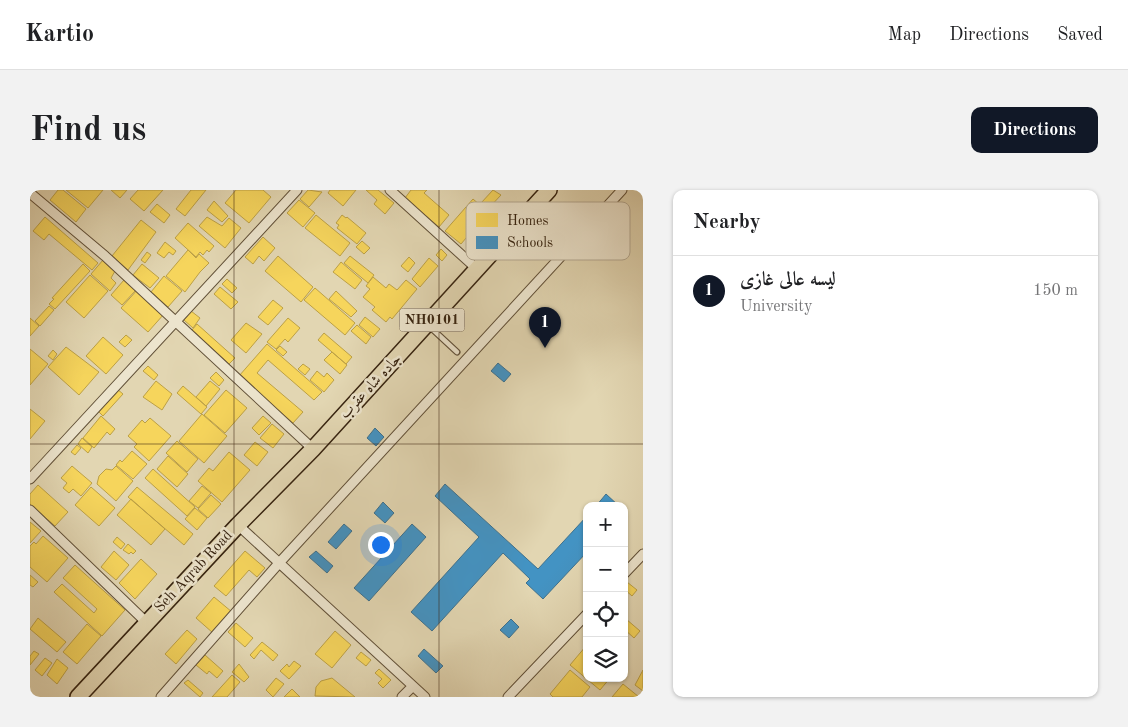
<!DOCTYPE html>
<meta charset="utf-8">
<style>
body{margin:0;font-family:"Old Standard TT",Amiri,serif;background:#f2f2f2;color:#202124}
.controls{position:absolute;right:15px;bottom:15px;display:grid;overflow:hidden;border-radius:10px;box-shadow:0 1px 4px #0004}
.controls button{width:45px;height:45px;display:grid;place-items:center;padding:0;border:0;border-bottom:1px solid #e0e0e0;background:#fff;color:#202124;font:25px sans-serif}
.you{position:absolute;left:350px;top:354px;width:18px;height:18px;margin:-12px;border:4px solid #fff;border-radius:50%;background:#1a73e8;box-shadow:0 0 0 8px #1a73e833}
.badge{display:grid;place-items:center;width:32px;height:32px;border-radius:50%;background:#111827;color:#fff;font-size:16px;font-weight:700}
.pin{position:absolute;translate:-50% -41px;filter:drop-shadow(0 1px 2px #0008)}
.pin::after{content:'';position:absolute;top:26px;width:18px;height:15px;background:inherit;clip-path:polygon(0 0,100% 0,50% 100%)}
.list{margin:0;padding:0;list-style:none}
h2{display:flex;justify-content:space-between;align-items:center;height:65px;margin:0;padding:0 20px;font-size:21px}
h2 small{font-size:16px;font-weight:400;color:#757577}
.list li{display:grid;grid-template-columns:32px 1fr auto;gap:15px;align-items:center;box-sizing:border-box;height:70px;padding:0 20px;border-top:1px solid #e0e0e0}
.list b{display:block;font-size:19px;white-space:nowrap}
.list p{margin:0;font-size:16px;white-space:nowrap;color:#757577}
.list em{font-size:16px;font-style:normal;color:#757577}
.icon{flex:none;width:28px;height:28px;fill:none;stroke:currentColor;stroke-width:2;stroke-linecap:round;stroke-linejoin:round}
.map{position:relative;flex:none;width:613px;height:507px;overflow:hidden;border-radius:10px}
header{display:flex;align-items:center;gap:30px;box-sizing:border-box;height:70px;padding:0 25px;background:#fff;border-bottom:1px solid #e0e0e0}
header strong{font-size:24px}
nav{display:flex;gap:28px;margin-inline-start:auto;font-size:18px}
.intro{display:flex;align-items:center;justify-content:space-between;box-sizing:border-box;height:120px;padding:0 30px}
h1{margin:0;font-size:35px}
.button{padding:12px 22px;border-radius:10px;background:#111827;color:#fff;font-size:18px;font-weight:700}
main{display:flex;gap:30px;padding:0 30px}
aside{flex:1;background:#fff;border-radius:10px;box-shadow:0 1px 4px #0004}
.map>svg:first-child{display:block}
</style>
<header>
<strong>Kartio</strong>
<nav><a>Map</a><a>Directions</a><a>Saved</a></nav>
</header>
<div class="intro"><h1>Find us</h1><a class="button">Directions</a></div>
<main>
<div class="map">
<svg width="613" height="507" viewBox="0 0 613 507">
<rect width="100%" height="100%" fill="#e2d6b2"/>
<filter id="stains"><feTurbulence type="fractalNoise" baseFrequency=".004" numOctaves="4"/><feColorMatrix values="0 0 0 0 .2 0 0 0 0 .09 0 0 0 0 .02 0 0 0 .5 -.17"/></filter>
<radialGradient id="worn" r=".72"><stop offset=".6" stop-color="#630" stop-opacity="0"/><stop offset="1" stop-color="#630" stop-opacity=".3"/></radialGradient>
<path fill="#f6d55c" stroke="#bca045" d="M28,0H33L56,19L46,32L20,10Z
M36,0H73L58,18Z
M81,0H97L90,8Z
M108,0H133L114,21L100,9Z
M161,0H176L155,26L146,19Z
M206,0H233L241,7L219,33L195,13Z
M278,0L292,2L279,17L270,9Z
M300,0H326L313,16L298,3Z
M336,0H348L364,13L355,24L344,14L347,10Z
M381,0H397L394,3L419,25L409,37L375,8Z
M463,0L471,5L458,19L451,13Z
M443,9L458,22L431,54L415,41Z
M269,10L285,23L273,37L257,23Z
M184,11L198,26L192,32L177,20Z
M127,14L140,25L134,33L120,22Z
M286,25L320,53L310,66L275,38Z
M312,25L316,28L317,27L336,43L327,54L307,38L309,35L306,33Z
M15,27L68,73L62,80L19,44L14,50L3,41Z
M177,27L192,36L199,28L211,38L195,58L169,36Z
M111,30L126,42L98,80L82,66Z
M158,33L184,56L179,62L177,60L173,65L170,62L166,67L145,48Z
M233,47L245,58L234,71L229,66L223,74L215,67Z
M332,51L340,58L334,64L326,57Z
M135,52L146,61L143,65L139,62L134,68L127,63Z
M411,59L417,65L412,71L406,65Z
M158,60L166,68L169,64L179,73L170,82L155,102L136,86Z
M117,62L121,65L115,73L111,70Z
M248,66L283,97L271,112L235,81Z
M320,66L344,85L338,93L314,73Z
M379,67L385,73L378,82L371,76Z
M399,68L408,76L390,97L382,89Z
M73,70L85,81L81,88L86,93L80,101L61,84Z
M311,72L332,90L325,99L303,82Z
M53,74L60,81L25,119L19,114L24,109L22,108Z
M112,74L129,88L120,98L103,85Z
M60,85L78,101L54,128L36,112Z
M134,86L152,101L138,117L121,102Z
M343,87L356,98L359,94L367,100L376,90L387,99L362,129L360,127L356,132L342,120L345,117L333,107L340,99L336,96Z
M197,89L207,98L202,103L192,94Z
M94,90L106,100L92,115L81,105Z
M190,97L208,112L201,119L184,104Z
M285,98L325,133L315,145L274,110Z
M108,99L134,124L118,142L91,118Z
M306,101L327,121L321,127L299,109Z
M243,110L253,118L238,135L228,127Z
M19,116L24,120L10,136L5,131Z
M161,121L170,128L163,138L154,130Z
M335,127L350,139L343,147L329,135Z
M0,128L9,136L0,146Z
M258,128L270,138L258,152L255,149L246,159L237,152Z
M216,133L232,144L216,163L201,150Z
M167,134L205,168L199,174L162,140Z
M327,135L341,147L336,154L321,141Z
M294,143L322,167L316,174L288,150Z
M96,145L102,150L95,157L89,152Z
M73,147L93,165L76,184L56,166Z
M237,154L292,202L284,210L238,170L227,183L273,222L263,233L209,186Z
M250,156L257,162L253,166L246,160Z
M36,157L69,182L49,205L18,177Z
M0,159L18,174L0,195Z
M23,160L27,164L23,170L18,166Z
M302,162L317,175L310,184L294,170Z
M273,174L280,179L275,185L268,179Z
M118,176L128,185L124,190L113,181Z
M287,181L294,187L297,183L304,190L294,202L280,190Z
M186,182L194,190L189,196L180,188Z
M126,191L142,204L132,220L113,207Z
M180,191L190,199L176,216L166,207Z
M153,196L177,217L171,224L147,203Z
M87,199L93,204L73,226L68,221Z
M196,200L217,218L195,243L174,225Z
M0,219L15,231L0,249Z
M172,224L197,246L174,273L149,251Z
M71,226L85,239L80,245L77,242L64,258L53,248Z
M233,226L241,233L229,245L222,238Z
M120,228L141,246L119,271L104,257L107,254L98,246L112,230L115,233Z
M242,234L254,244L243,258L230,248Z
M52,248L62,257L58,263L48,254Z
M147,251L168,269L157,282L136,263Z
M225,252L238,262L227,276L214,265Z
M47,255L51,258L45,265L41,262Z
M102,261L117,274L103,289L86,275L90,270L92,272Z
M199,262L220,280L192,312L168,291L179,278L183,281Z
M138,266L158,284L147,297L127,279Z
M42,276L62,293L51,306L43,299L39,303L33,298L37,293L31,288Z
M86,276L103,291L86,311L67,294L69,286L76,279L82,280Z
M123,279L165,317L157,326L115,288Z
M8,295L38,322L25,336L0,314V304Z
M172,296L181,303L168,318L159,311Z
M61,297L85,318L69,336L45,315Z
M107,297L163,344L154,355L98,307Z
M181,305L191,314L178,328L168,319Z
M101,309L135,339L121,355L87,325Z
M165,318L177,328L167,340L155,329Z
M0,332L11,341L0,353Z
M13,346L38,368L17,392L0,377V356L4,352L6,354Z
M87,347L95,354L91,359L83,352Z
M98,354L106,361L103,364L101,362L99,364L93,360Z
M84,361L99,375L86,390L71,377Z
M215,361L235,378L227,387L219,380L196,406L184,396Z
M111,369L127,384L105,409L89,393Z
M45,375L95,420L72,446L24,402L32,394L64,423L67,419L33,388Z
M0,385L8,392L3,397L0,395Z
M597,392L607,400L602,406L594,399Z
M184,407L202,422L183,443L166,428Z
M8,428L36,452L27,462L0,439Z
M596,429L610,441L604,448L594,439Z
M206,433L223,448L215,457L198,442Z
M57,434L71,446L47,474L33,462Z
M157,440L167,449L146,474L135,464Z
M305,441L321,455L302,478L285,464Z
M232,452L248,465L243,471L231,460L224,469L220,465Z
M556,456L557,488H580L570,500L540,475Z
M4,461L9,464L0,475V466Z
M331,462L341,470L336,476L326,468Z
M175,465L193,481L187,488L179,481L177,484L166,475Z
M15,468L22,473L12,486L5,480Z
M27,469L38,478L27,494L17,485Z
M264,471L271,476L259,489L250,481L257,474L259,477Z
M209,474L219,487L214,492L202,482Z
M349,479L361,490L353,498L348,493L352,489L345,483Z
M540,480L560,497L552,507H523L520,504Z
M613,480V501L605,495Z
M202,485L210,492L197,507H182Z
M246,488L254,494L243,507L236,500Z
M302,488L325,507L285,506L286,497L291,491Z
M158,490L173,503L170,507L154,493Z
M593,494L609,507H582Z
M262,499L270,507H254Z"/>
<path fill="#4393c3" stroke="#3f718d" d="M468,173L481,184L474,192L461,181Z
M345,238L354,247L346,256L337,248Z
M415,294L508,379L557,326V362L513,409L496,393L500,389L473,363L402,441L381,422L449,347L405,306Z
M576,304L589,316H566Z
M353,312L364,323L355,333L344,323Z
M314,334L322,341L306,359L298,352Z
M382,334L396,347L339,411L324,398Z
M286,361L303,376L297,383L279,367Z
M481,429L489,437L479,448L470,440Z
M394,459L413,476L406,483L388,466Z"/>
<g fill="none" stroke-linecap="round" stroke-linejoin="round">
<defs>
<path id="service" d="M399,136L427,162"/>
<path id="minor" d="M360,0L447,79
M0,3L75,66L283,259
M0,289L267,0
M0,320L116,432
M208,335L395,507
M594,384L613,364
M131,507L250,372L592,0
M372,507L383,496
M478,507L557,424"/>
<path id="trunk" d="M48,507L208,335L283,259L519,0"/>
</defs>
<use href="#service" stroke="#615038" stroke-width="7"/>
<use href="#minor" stroke="#615038" stroke-width="11"/>
<use href="#trunk" stroke="#362310" stroke-width="18"/>
<use href="#service" stroke="#ece4cd" stroke-width="4.5"/>
<use href="#minor" stroke="#ece4cd" stroke-width="9"/>
<use href="#trunk" stroke="#e2d6b2" stroke-width="15"/>
</g>
<path fill="none" stroke="#362310" stroke-width="1" stroke-opacity="0.55" d="M204,0V507M409,0V507M0,254H613"/>
<g text-anchor="middle" dominant-baseline="central" stroke-width="5" stroke-linejoin="round" paint-order="stroke">
<rect fill="#ece4cd" stroke="#6d5d49" stroke-width="1" x="369.5" y="118.5" width="65" height="23" rx="4"/>
<g font-size="14" font-weight="bold" fill="#362310">
<text x="402" y="130">NH0101</text>
</g>
<g font-size="15" fill="#362310" stroke="#ece4cd">
<text transform="translate(341 197) rotate(-47)">جاده شاه عقرب</text>
<text transform="translate(164 382) rotate(-47)">Seh Aqrab Road</text>
</g>
</g>
<rect x="436" y="12" width="164" height="58" rx="8" fill="#ece4cd" stroke="#b5aa94" stroke-width="1"/>
<rect x="446" y="23" width="22" height="14" fill="#f6d55c"/>
<rect x="446" y="46" width="22" height="13" fill="#4393c3"/>
<g font-size="14" fill="#362310">
<text x="477" y="35">Homes</text>
<text x="477" y="57">Schools</text>
</g>
<rect width="100%" height="100%" filter="url(#stains)"/>
<rect width="100%" height="100%" fill="url(#worn)"/>
</svg>
<div class="controls">
<button>+</button>
<button>−</button>
<button><svg class="icon" aria-label="locate" viewBox="0 0 24 24"><circle cx="12" cy="12" r="6"/><path d="M12 2v4M12 18v4M2 12h4M18 12h4"/></svg></button>
<button><svg class="icon" aria-label="layers" viewBox="0 0 24 24"><path d="M12 4l9 5-9 5-9-5zM3 14l9 5 9-5"/></svg></button>
</div>
<div class="you"></div>
<div class="pin badge" style="left:515px;top:158px">1</div>
</div>
<aside>
<h2>Nearby<small></small></h2>
<ul class="list">
<li><span class="badge">1</span><div><b>لیسه عالی غازی</b><p>University</p></div><em>150 m</em></li>
</ul>
</aside>
</main>
